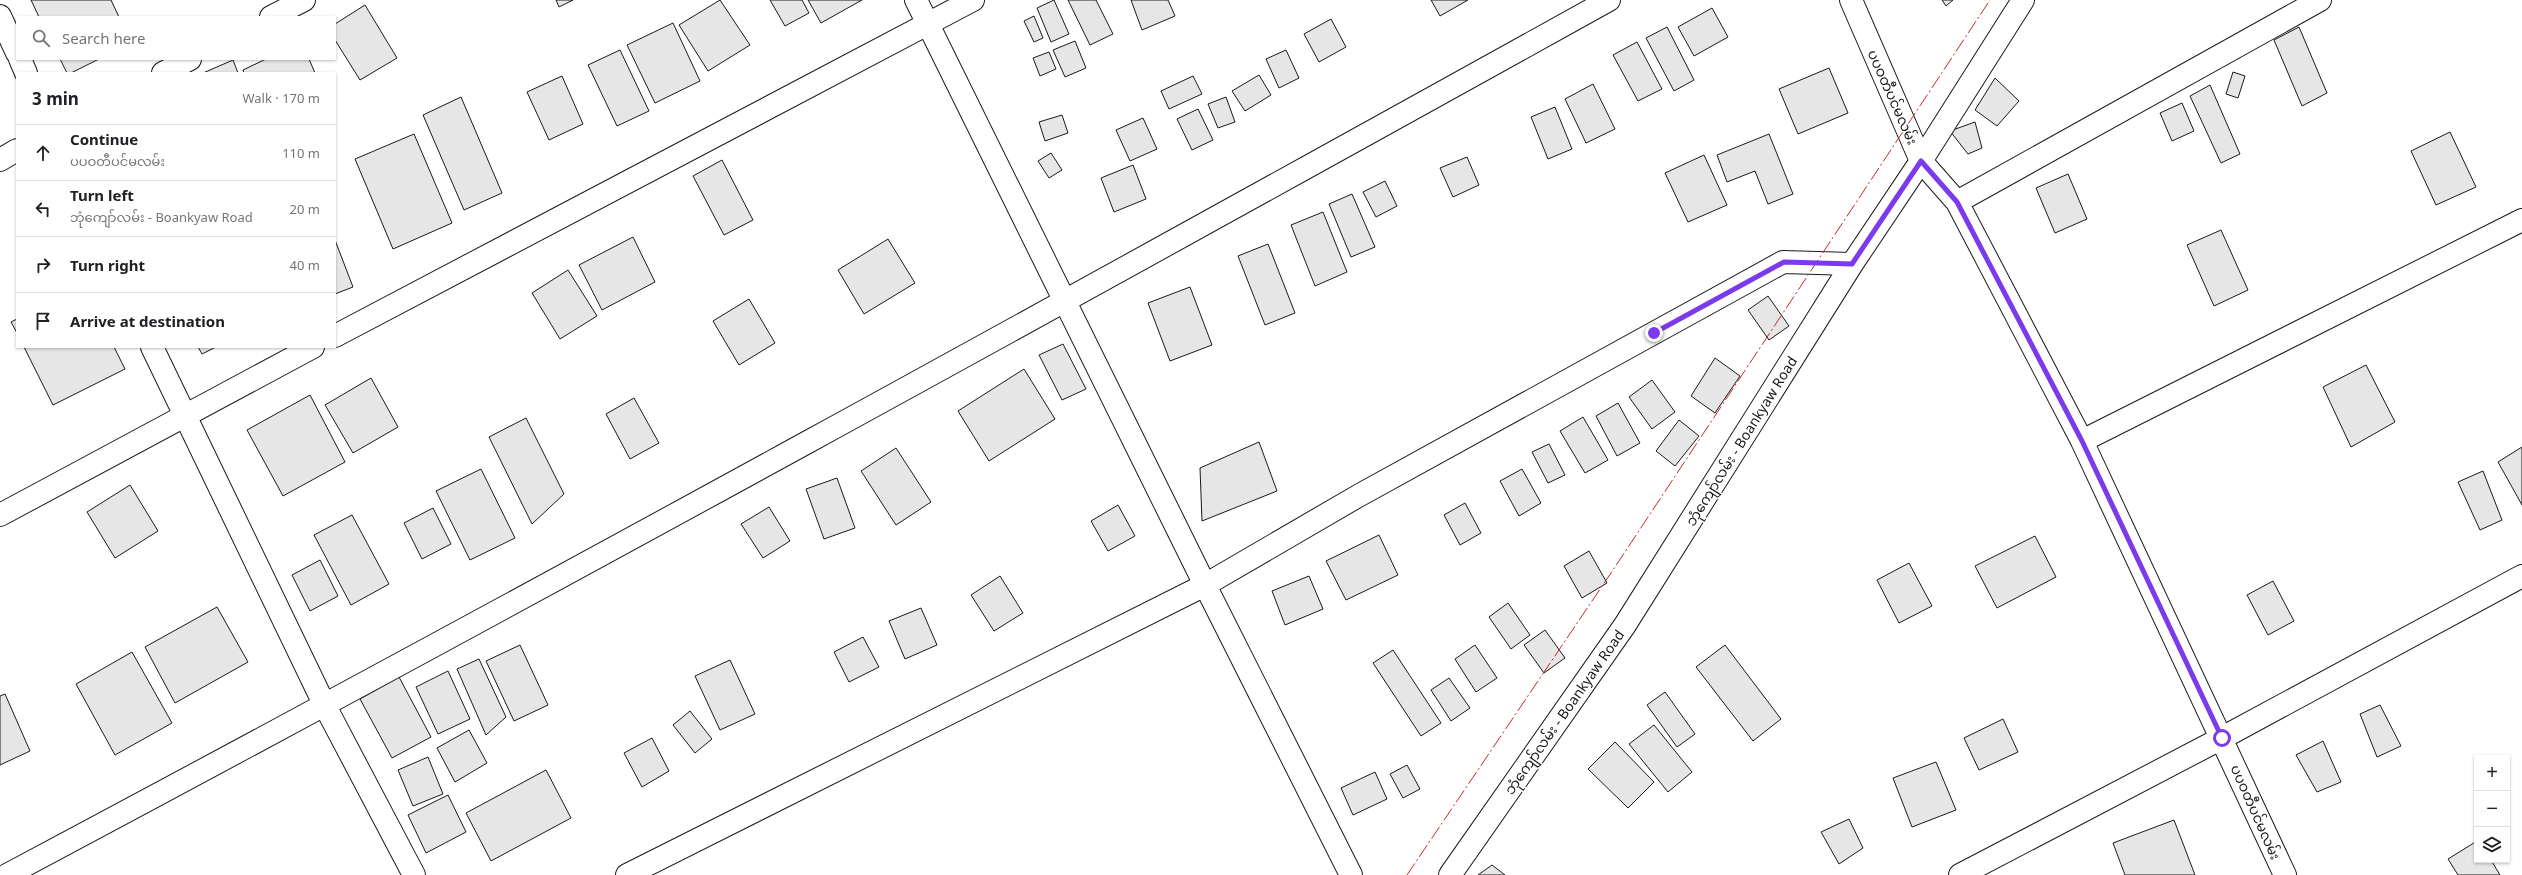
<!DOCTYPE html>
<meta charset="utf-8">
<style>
body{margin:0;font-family:"Noto Sans","Noto Sans Myanmar",sans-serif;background:#f6f6f6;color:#202124}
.controls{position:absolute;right:12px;bottom:12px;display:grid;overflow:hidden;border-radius:0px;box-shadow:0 1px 3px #0004}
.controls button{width:36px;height:36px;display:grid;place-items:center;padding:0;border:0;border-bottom:1px solid #e0e0e0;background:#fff;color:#202124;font:20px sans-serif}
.stop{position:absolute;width:12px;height:12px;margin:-9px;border:3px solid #7c3aed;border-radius:50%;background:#fff}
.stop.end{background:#7c3aed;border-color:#fff;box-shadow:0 1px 4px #0008}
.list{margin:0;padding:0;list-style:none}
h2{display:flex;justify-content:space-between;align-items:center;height:52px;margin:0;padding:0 16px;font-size:17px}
h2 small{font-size:13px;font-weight:400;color:#757577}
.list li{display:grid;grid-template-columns:26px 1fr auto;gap:12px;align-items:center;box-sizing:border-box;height:56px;padding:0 16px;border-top:1px solid #e0e0e0}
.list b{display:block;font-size:15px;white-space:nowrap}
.list p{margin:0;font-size:13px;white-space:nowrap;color:#757577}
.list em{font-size:13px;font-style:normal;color:#757577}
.icon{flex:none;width:22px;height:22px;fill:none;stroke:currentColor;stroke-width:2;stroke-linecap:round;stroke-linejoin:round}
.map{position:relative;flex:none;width:2522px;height:875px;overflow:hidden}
.search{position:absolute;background:#fff;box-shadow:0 1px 3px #0004;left:16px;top:16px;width:320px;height:44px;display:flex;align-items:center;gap:10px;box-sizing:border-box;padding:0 14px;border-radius:0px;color:#757577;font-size:15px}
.panel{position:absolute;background:#fff;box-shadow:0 1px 3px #0004;left:16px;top:72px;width:320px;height:276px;border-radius:0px}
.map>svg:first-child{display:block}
</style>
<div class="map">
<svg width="2522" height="875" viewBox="0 0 2522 875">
<rect width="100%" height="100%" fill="#fff"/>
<path fill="#e6e6e6" stroke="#1a1a1a" d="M31,0H111L119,17H39Z
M556,0H573L559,7Z
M720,0L750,45L708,71L679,25Z
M770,0H802L809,13L785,26Z
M808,0H862L821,23Z
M1054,0L1069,34L1051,42L1037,8Z
M1068,0H1096L1113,34L1090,45Z
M1131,0H1168L1175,16L1142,30Z
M1431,0H1468L1440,16Z
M1942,0H1953L1946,6Z
M365,5L397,58L360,80L335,40V24Z
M1712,8L1728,37L1694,56L1678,27Z
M1034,16L1043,38L1034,42L1024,21Z
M1331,19L1346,47L1319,62L1304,34Z
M673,23L700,81L655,103L627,45Z
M1667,27L1694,80L1674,91L1646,38Z
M2299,27L2327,93L2302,106L2274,40Z
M1075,41L1086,68L1065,77L1053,50Z
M1637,42L1662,89L1638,101L1613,55Z
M620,50L649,111L617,126L588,65Z
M1286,50L1299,78L1279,88L1266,59Z
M1049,52L1056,69L1040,76L1033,58Z
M60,59H99L71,73H67Z
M266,59H309L315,73H244L243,70Z
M233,60L238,73H203Z
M1829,68L1848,113L1798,134L1779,89Z
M2233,72L2245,76L2238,98L2226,94Z
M1259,75L1271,95L1245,111L1232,91Z
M562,76L583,124L549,140L527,92Z
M1193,76L1202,94L1169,109L1161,91Z
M1995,78L2019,101L1997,126L1975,110Z
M1593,84L1615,129L1586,143L1565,99Z
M2210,85L2240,154L2221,163L2190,96Z
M461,97L502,193L464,210L423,115Z
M1226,97L1235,122L1218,128L1208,104Z
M2182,103L2194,131L2172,141L2160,113Z
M1555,107L1572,149L1548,159L1531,117Z
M1198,109L1213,140L1192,150L1177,119Z
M1062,115L1068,133L1045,141L1039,122Z
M1143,118L1157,149L1130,161L1116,130Z
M1975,122L1982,148L1968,154L1950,131Z
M2450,132L2476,187L2436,205L2411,151Z
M414,134L452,223L393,249L355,159Z
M1769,134L1793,194L1768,204L1755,171L1727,182L1717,155Z
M1051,153L1062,170L1049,178L1038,161Z
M1704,155L1727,205L1688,222L1665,173Z
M1467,157L1479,185L1453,197L1440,168Z
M722,160L753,220L724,235L693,176Z
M1133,165L1146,199L1114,212L1101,178Z
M2068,174L2087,219L2055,233L2036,188Z
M1385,181L1397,206L1376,217L1363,192Z
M1352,194L1375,247L1351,257L1329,204Z
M1323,212L1347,272L1315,286L1291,225Z
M2221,230L2248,290L2214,306L2187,245Z
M633,237L655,282L602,310L579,265Z
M888,239L915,283L864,314L838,270Z
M335,240L353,287L335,294Z
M1268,244L1295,313L1265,325L1238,256Z
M568,270L597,316L560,339L532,293Z
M1190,287L1212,345L1170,361L1148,303Z
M1768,296L1789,326L1769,340L1748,310Z
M749,299L775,343L739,365L713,321Z
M17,319V333L11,322Z
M1063,344L1086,389L1062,400L1039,355Z
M24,347H114L125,369L53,405Z
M198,347H216L202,354Z
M1715,358L1740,376L1715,413L1691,396Z
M2366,365L2395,422L2351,447L2323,387Z
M1024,369L1055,419L989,461L958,411Z
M371,378L398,427L353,453L325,405Z
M1652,380L1675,412L1652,429L1629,397Z
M310,395L345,462L283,496L247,430Z
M634,398L659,443L630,459L606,414Z
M1618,403L1640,443L1617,456L1596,416Z
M1583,417L1608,460L1585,473L1560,431Z
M526,418L564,494L532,524L489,437Z
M1679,420L1699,436L1675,466L1656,451Z
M1259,442L1277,491L1202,521L1200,468Z
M1549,444L1565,475L1548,483L1532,452Z
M2522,447V505L2498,462Z
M896,448L931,502L896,525L861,471Z
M481,469L515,538L470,560L436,491Z
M1522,469L1541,503L1519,516L1500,481Z
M2483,471L2502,520L2480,530L2458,482Z
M837,478L855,528L824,539L806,489Z
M130,485L158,531L115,558L87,512Z
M1465,503L1481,533L1460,545L1444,515Z
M1118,505L1135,536L1108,551L1091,521Z
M769,507L790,541L763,558L741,524Z
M433,508L451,544L422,559L404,523Z
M352,515L389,584L351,605L314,535Z
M1379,535L1398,575L1346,600L1326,561Z
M2035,536L2056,577L1997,608L1975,566Z
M1589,551L1607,583L1582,598L1564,566Z
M320,560L338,596L310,611L292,575Z
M1909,563L1932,606L1899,623L1877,580Z
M1000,576L1023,613L994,631L971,595Z
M1309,576L1323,609L1285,625L1272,591Z
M2273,581L2294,621L2268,635L2247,595Z
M1508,603L1530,635L1511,649L1489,617Z
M217,607L248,662L175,703L145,647Z
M921,608L937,645L905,659L889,621Z
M1545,630L1565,658L1544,673L1524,645Z
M863,637L879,667L849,682L834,652Z
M520,645L548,705L514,721L486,661Z
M1475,645L1497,678L1476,692L1455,659Z
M1725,645L1781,719L1753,741L1696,667Z
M1393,650L1441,723L1421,736L1373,663Z
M132,652L172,723L115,755L76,684Z
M479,659L506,717L486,735L457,669Z
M730,660L755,714L720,730L695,676Z
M448,671L470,719L438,734L416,687Z
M399,677L431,737L392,758L360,699Z
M1449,678L1470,708L1451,721L1431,690Z
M1665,692L1695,734L1677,747L1647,705Z
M5,694L30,751L0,765V696Z
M2380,705L2401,746L2377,757L2360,714Z
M690,711L712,739L695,753L673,725Z
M2003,719L2018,752L1979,770L1964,738Z
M1654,725L1692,772L1668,792L1629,744Z
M469,730L487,763L455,782L437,748Z
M652,738L669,771L642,787L624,753Z
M2323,741L2341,782L2317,792L2296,755Z
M1615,742L1654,782L1628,808L1588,769Z
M428,757L443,794L413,806L398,770Z
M1936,762L1956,810L1912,827L1893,778Z
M1407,765L1420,789L1403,798L1390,774Z
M546,770L571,818L491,861L466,813Z
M1375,772L1387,799L1353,815L1341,788Z
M448,795L466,832L426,853L408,815Z
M1849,819L1863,848L1839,864L1821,832Z
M2174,820L2195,875H2125L2113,843Z
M2477,841V860H2491L2500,875H2458L2448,859Z
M1492,865L1505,875H1478Z"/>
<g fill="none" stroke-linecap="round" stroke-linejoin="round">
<defs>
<path id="minor" d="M916,0L1205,585L1351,875
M1851,0L1921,161L1957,202L2082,441L2285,875
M0,16L17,53
M271,17L304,0
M20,59L26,73
M163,73L190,59
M0,160L17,150
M1957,202L2320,0
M335,336L973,0
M152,347L325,706L414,875
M2082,441L2522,220
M0,515L313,347
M7,875C544,589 1077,295 1609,0
M627,875L1205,585L1358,496L1783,262L1852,264
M1450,875L1625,625L1852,264L1921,161L2023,0
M1960,875L2222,738L2522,576"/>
</defs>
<use href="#minor" stroke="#1a1a1a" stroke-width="24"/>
<use href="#minor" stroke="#fff" stroke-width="22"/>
<path stroke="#c62828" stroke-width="1" stroke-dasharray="14 3 2 3" stroke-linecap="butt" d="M1407,875L1615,567L1990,0"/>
</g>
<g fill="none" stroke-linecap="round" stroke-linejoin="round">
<path stroke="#7c3aed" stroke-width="5" d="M1654,333L1784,262L1852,264L1921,161L1957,202L2082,441L2222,738"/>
</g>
<g text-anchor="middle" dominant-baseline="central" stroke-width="3" stroke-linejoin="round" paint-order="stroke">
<g font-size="14" fill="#1a1a1a" stroke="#fff">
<text transform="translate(1893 97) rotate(66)">ပပဝတီပင်မလမ်း</text>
<text transform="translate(1741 441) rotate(-58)">ဘုံကျော်လမ်း - Boankyaw Road</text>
<text transform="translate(1564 712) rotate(-55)">ဘုံကျော်လမ်း - Boankyaw Road</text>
<text transform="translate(2256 812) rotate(66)">ပပဝတီပင်မလမ်း</text>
</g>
</g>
</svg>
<div class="controls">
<button>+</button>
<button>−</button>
<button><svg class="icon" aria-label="layers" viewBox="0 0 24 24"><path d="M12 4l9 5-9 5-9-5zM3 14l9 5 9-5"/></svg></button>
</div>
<div class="stop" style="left:2222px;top:738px"></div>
<div class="stop end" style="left:1654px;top:333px"></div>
<div class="search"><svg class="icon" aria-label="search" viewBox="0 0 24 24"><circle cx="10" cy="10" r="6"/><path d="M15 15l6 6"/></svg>Search here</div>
<section class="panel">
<h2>3 min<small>Walk · 170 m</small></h2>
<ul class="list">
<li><svg class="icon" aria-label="ahead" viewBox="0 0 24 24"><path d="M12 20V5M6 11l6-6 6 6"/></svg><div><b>Continue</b><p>ပပဝတီပင်မလမ်း</p></div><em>110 m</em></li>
<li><svg class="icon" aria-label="left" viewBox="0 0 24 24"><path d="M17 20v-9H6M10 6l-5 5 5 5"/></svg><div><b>Turn left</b><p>ဘုံကျော်လမ်း - Boankyaw Road</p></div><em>20 m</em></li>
<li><svg class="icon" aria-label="right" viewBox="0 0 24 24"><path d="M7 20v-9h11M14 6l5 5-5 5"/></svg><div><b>Turn right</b></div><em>40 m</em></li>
<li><svg class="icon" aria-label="arrive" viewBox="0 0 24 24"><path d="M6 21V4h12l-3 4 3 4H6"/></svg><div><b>Arrive at destination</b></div></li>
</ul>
</section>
</div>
